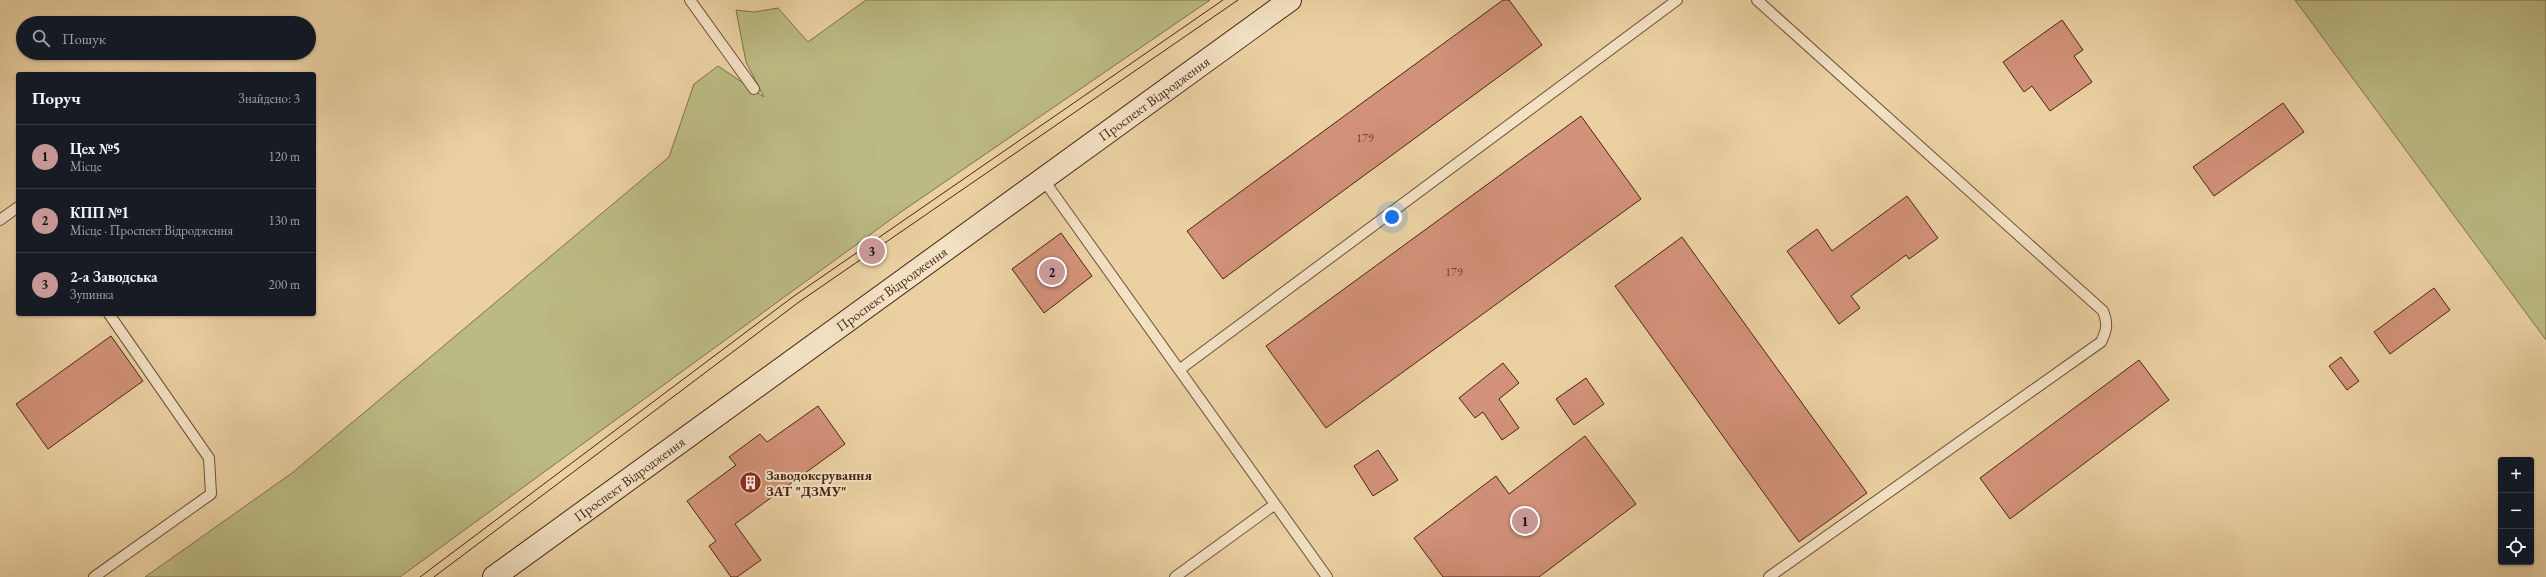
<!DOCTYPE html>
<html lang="uk">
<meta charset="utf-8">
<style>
body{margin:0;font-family:"EB Garamond",serif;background:#242831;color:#f1f3f6}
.controls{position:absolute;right:12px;bottom:12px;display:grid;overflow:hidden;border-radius:4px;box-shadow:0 1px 3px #0004}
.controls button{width:36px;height:36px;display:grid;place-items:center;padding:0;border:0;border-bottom:1px solid #363941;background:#171b24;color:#f1f3f6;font:20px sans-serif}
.you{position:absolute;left:1392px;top:217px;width:14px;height:14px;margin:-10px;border:3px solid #fff;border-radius:50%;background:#1a73e8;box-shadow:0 0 0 6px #1a73e833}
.badge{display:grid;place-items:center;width:26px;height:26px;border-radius:50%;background:#c59692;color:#111;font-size:13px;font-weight:700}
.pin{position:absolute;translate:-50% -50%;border:2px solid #fff;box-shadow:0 1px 4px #0006}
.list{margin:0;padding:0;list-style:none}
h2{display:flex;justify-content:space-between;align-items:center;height:52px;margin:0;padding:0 16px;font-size:17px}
h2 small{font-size:13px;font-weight:400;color:#9ea1a6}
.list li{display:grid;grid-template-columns:26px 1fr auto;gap:12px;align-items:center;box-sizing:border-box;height:64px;padding:0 16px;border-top:1px solid #363941}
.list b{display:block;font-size:15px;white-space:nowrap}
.list p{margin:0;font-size:13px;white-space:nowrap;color:#9ea1a6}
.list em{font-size:13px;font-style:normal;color:#9ea1a6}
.icon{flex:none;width:22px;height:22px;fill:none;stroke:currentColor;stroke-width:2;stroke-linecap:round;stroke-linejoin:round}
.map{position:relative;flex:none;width:2546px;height:577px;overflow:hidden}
.search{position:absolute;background:#171b24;box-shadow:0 1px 3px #0004;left:16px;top:16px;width:300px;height:44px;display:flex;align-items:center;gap:10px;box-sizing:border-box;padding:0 14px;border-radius:22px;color:#9ea1a6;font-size:15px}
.panel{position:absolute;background:#171b24;box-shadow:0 1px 3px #0004;left:16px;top:72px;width:300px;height:244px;border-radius:4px}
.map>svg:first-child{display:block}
</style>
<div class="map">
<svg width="2546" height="577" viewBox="0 0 2546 577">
<rect width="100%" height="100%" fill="#ebd1a2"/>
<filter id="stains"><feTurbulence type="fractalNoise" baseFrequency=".005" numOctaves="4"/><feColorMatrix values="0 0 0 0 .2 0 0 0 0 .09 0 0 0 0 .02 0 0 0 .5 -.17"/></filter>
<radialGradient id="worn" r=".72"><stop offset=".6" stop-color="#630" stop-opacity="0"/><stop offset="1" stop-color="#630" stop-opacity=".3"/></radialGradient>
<path fill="#bbba82" stroke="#81704b" d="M866,0H1210L901,212L400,577H145L292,473L669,157L694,84L718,66L764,97L746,62L736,10L754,12L778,8L808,42Z
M2295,0H2546V340Z"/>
<path fill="#d3927a" stroke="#472514" d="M1503,0H1509L1542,45L1223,279L1187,231Z
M2062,20L2083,50L2074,56L2092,82L2050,111L2032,86L2024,92L2003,62Z
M2283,103L2304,132L2214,196L2193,167Z
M1581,116L1641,199L1326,428L1266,346Z
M1907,196L1938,238L1909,259L1906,255L1851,296L1860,308L1839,324L1787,251L1817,229L1832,251Z
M1061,233L1092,276L1044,313L1012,269Z
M1682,237L1867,493L1799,542L1615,286Z
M2434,288L2450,310L2390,354L2374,332Z
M111,336L143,381L48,449L16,404Z
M2341,357L2359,381L2347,390L2329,366Z
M2139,360L2169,400L2010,519L1980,478Z
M1503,363L1519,383L1499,399L1519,428L1502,440L1483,412L1475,418L1459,398Z
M1586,378L1604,404L1574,425L1556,399Z
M818,406L845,444L735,524L761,560L737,577H731L709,546L716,541L687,501L736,465L729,457L760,434L767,442Z
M1585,436L1636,504L1539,577H1443L1414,538L1496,476L1509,494Z
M1378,450L1398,480L1373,496L1354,466Z"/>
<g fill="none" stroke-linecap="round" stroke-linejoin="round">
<defs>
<path id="lane" d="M690,0L754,89
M1757,0L2103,311C2108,323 2107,330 2101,342L1769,577
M1043,179L1327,577
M0,220L18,207
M1179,370L1677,0
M94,577L211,494L209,458L109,314
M1175,577L1274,505"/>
<g id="secondary">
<path id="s1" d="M494,577L1290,0"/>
</g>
</defs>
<use href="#lane" stroke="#705038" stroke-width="12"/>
<use href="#secondary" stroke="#472514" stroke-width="24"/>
<use href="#lane" stroke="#f2e1c3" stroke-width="10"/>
<use href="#secondary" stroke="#f2e1c3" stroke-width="22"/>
<path stroke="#472514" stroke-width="1" d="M420,577L794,296L1223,0
M434,577L799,302L1238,0"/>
</g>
<defs>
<symbol id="building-disc" viewBox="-11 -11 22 22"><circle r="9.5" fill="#8f2418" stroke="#f2e1c3"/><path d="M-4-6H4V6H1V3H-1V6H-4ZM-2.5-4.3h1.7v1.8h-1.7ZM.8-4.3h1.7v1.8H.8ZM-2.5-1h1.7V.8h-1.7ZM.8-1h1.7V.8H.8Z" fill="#fff"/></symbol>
</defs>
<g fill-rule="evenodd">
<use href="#building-disc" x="738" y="470" width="25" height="25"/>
</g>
<g text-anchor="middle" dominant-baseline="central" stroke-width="4" stroke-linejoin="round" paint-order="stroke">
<g font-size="12" fill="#6a402e">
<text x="1365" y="138">179</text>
<text x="1454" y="272">179</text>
</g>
<g font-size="14" fill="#472514" stroke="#f2e1c3">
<text stroke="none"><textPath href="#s1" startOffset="815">Проспект Відродження</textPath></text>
<text stroke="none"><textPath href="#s1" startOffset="491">Проспект Відродження</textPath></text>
<text stroke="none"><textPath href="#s1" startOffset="167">Проспект Відродження</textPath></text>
</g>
<g font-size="14" font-weight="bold" fill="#472514" stroke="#f2e1c3" text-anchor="start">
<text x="766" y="475">Заводокерування<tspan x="766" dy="16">ЗАТ "ДЗМУ"</tspan></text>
</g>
</g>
<rect width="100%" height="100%" filter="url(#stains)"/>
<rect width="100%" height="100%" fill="url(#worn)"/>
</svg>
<div class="controls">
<button>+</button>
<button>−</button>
<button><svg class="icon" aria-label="locate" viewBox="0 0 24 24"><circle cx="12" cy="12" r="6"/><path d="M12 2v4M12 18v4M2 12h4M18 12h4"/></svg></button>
</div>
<div class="you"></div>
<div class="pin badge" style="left:1525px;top:521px">1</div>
<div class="pin badge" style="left:1052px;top:272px">2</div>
<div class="pin badge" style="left:872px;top:251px">3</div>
<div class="search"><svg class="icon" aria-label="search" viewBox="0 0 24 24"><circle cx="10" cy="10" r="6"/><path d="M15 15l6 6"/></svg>Пошук</div>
<section class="panel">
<h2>Поруч<small>Знайдено: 3</small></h2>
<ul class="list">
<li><span class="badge">1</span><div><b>Цех №5</b><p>Місце</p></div><em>120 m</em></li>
<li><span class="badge">2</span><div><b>КПП №1</b><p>Місце · Проспект Відродження</p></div><em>130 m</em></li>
<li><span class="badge">3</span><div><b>2-а Заводська</b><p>Зупинка</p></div><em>200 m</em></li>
</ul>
</section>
</div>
